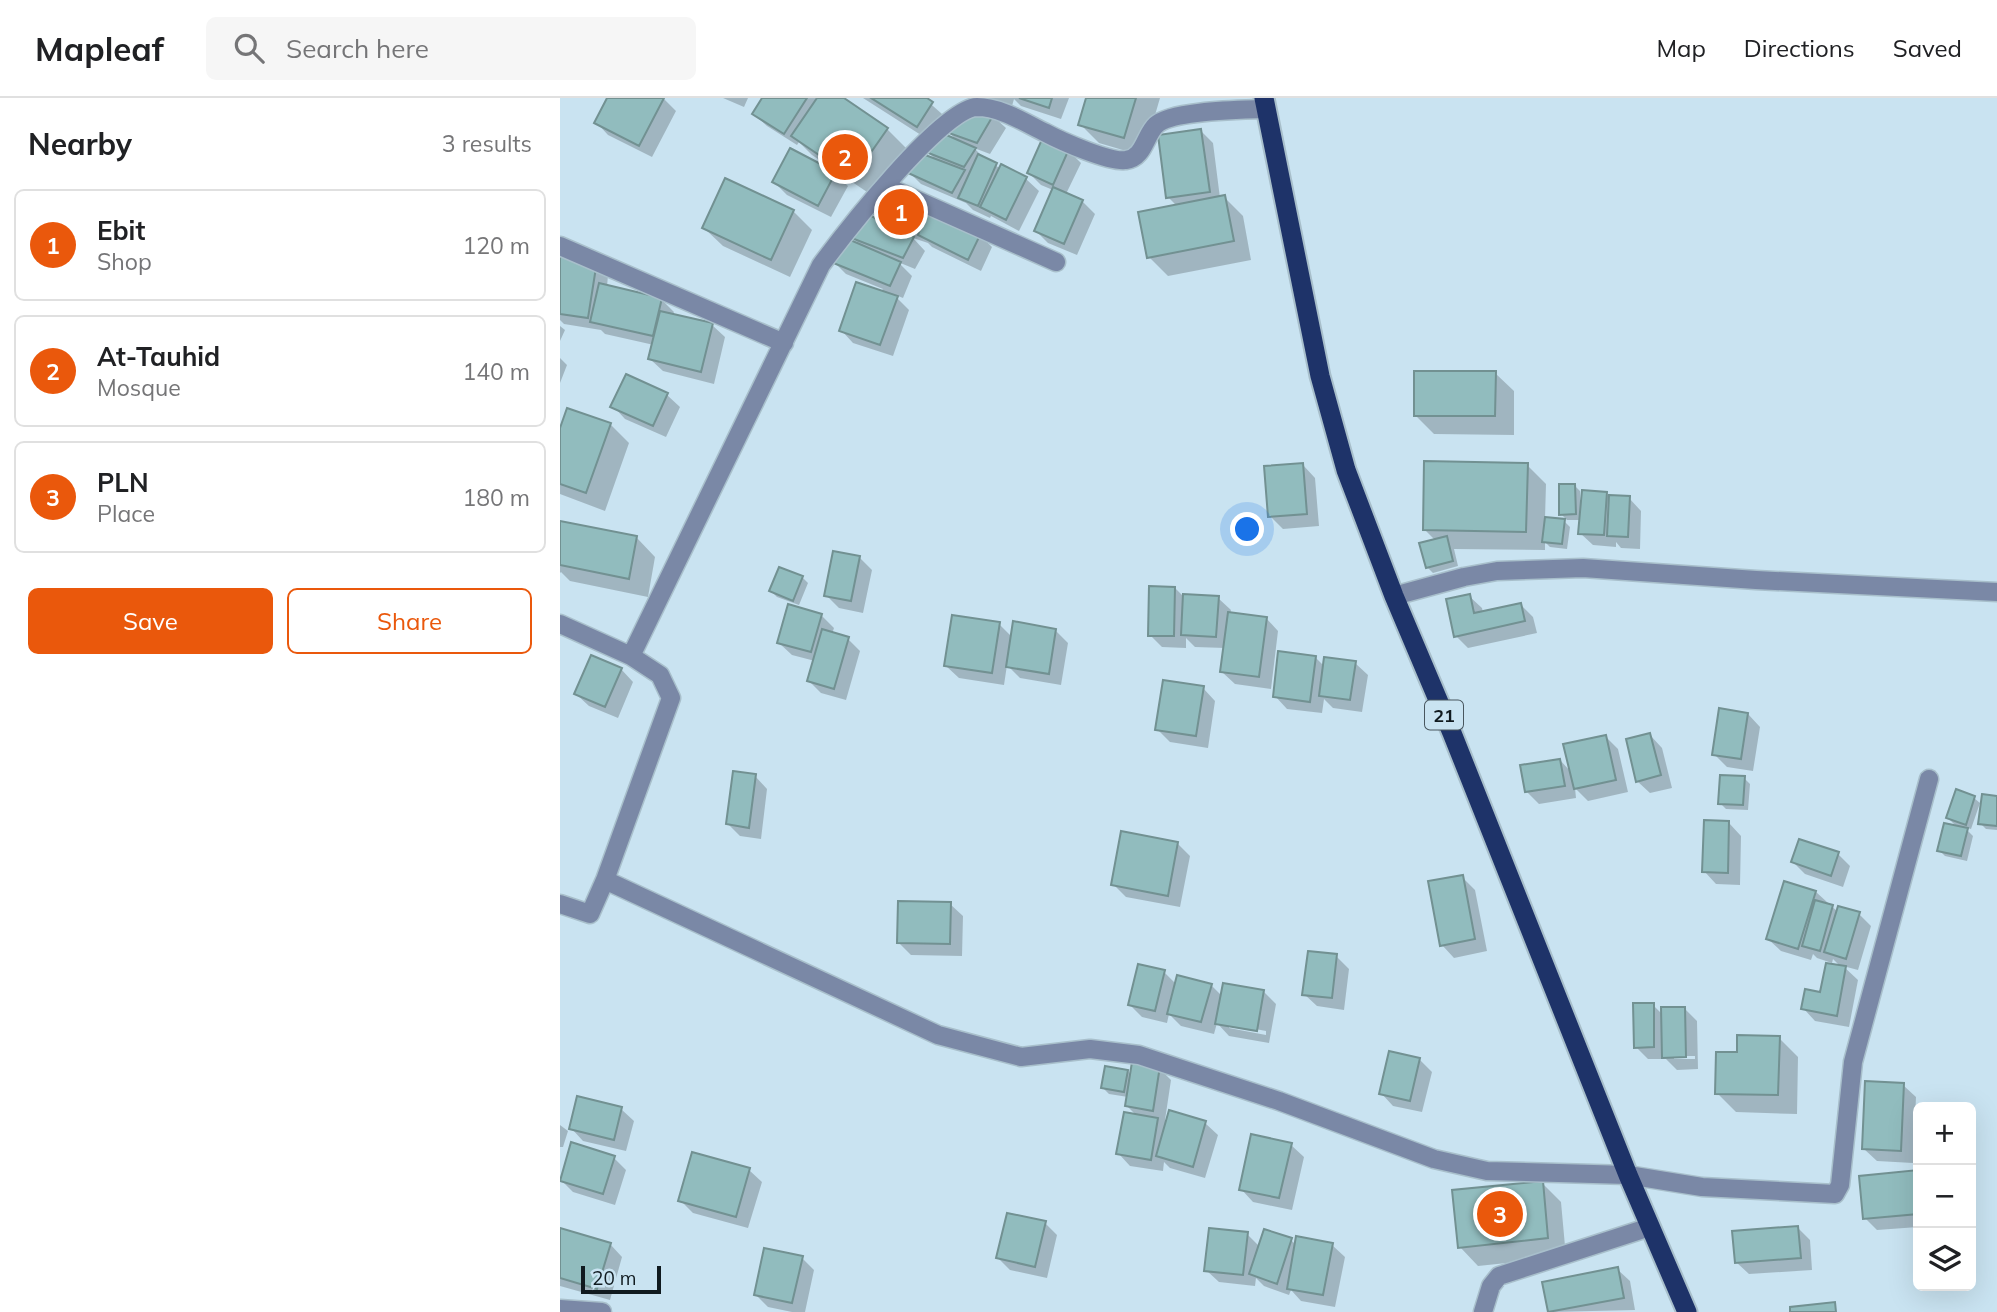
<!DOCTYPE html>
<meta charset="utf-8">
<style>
body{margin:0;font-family:Mulish,sans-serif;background:#f6f6f6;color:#202124}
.controls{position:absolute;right:21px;bottom:21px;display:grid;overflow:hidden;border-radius:10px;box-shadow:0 7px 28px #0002}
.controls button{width:63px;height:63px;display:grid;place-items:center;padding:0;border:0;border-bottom:2px solid #e0e0e0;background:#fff;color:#202124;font:35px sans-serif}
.scale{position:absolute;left:21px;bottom:18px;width:80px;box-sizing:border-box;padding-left:7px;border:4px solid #101a1f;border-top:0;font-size:19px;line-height:24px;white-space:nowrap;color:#101a1f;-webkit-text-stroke:5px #c9e3f1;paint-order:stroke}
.you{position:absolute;left:688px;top:432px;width:24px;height:24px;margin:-18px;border:5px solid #fff;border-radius:50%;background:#1a73e8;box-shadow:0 0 0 10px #1a73e833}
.badge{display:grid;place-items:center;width:46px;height:46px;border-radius:50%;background:#ea580c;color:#fff;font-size:23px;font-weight:700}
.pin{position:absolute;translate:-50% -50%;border:4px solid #fff;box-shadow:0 2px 7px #0006}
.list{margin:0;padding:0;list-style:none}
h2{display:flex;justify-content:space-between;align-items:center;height:91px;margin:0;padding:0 28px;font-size:30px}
h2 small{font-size:23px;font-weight:400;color:#757577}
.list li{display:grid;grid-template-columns:46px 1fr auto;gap:21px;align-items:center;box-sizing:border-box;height:112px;margin:0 14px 14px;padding:0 14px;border:2px solid #e0e0e0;border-radius:10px}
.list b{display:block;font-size:26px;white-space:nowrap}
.list p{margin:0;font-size:23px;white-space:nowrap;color:#757577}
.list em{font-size:23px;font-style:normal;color:#757577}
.actions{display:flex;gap:14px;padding:21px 28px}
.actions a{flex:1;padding:16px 0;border:2px solid #ea580c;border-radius:10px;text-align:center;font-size:24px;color:#ea580c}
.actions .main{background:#ea580c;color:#fff}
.icon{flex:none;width:38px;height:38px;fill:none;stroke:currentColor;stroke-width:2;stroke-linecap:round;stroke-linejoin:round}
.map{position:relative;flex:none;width:1437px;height:1214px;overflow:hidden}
header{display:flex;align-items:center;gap:42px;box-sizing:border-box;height:98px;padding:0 35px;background:#fff;border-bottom:2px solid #e0e0e0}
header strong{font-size:33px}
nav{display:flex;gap:38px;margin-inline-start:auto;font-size:24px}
.search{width:490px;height:63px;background:#f6f6f6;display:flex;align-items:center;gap:18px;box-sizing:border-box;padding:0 24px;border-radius:10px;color:#757577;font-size:26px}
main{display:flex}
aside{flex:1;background:#fff}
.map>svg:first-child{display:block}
</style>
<header>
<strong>Mapleaf</strong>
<div class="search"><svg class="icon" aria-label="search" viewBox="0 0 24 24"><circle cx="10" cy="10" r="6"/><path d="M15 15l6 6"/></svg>Search here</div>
<nav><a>Map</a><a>Directions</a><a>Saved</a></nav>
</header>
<main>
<aside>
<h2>Nearby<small>3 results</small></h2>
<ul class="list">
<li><span class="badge">1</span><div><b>Ebit</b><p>Shop</p></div><em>120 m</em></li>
<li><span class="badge">2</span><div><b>At-Tauhid</b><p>Mosque</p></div><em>140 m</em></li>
<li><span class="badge">3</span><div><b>PLN</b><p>Place</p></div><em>180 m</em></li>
</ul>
<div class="actions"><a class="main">Save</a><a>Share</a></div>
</aside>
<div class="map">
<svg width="1437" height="1214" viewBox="0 0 1437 1214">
<rect width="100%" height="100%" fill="#c9e3f1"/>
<path fill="#0003" fill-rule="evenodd" d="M49,0H103L116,13L92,59L48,37L36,24Z
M163,0H188L184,9Z
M204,0H281L327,31L346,50L313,98L252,57L239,44L237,47L207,28L194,16Z
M303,0H364L391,24L382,38L400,45L388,34L433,18L446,30L430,56L414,50L425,61L441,71L442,69L466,81L479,93L459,133L431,118L430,120L413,112L406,105L361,86L349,74L377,63L368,54L375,46Z
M423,0H509L501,21L461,8L454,1L452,8Z
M528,0H600L583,58L539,45L520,26Z
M641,33L653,45L660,100L664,99L683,118L691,162L608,178L589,159L617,108L608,99Z
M508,52L521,65L506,96L522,103L535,116L517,157L488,145L476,133L493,92L481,87L469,75Z
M275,75L288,88L271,119L227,97L214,84Z
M329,96L420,137L432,149L421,173L372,149L368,145L353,140L365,153L355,171L338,164L352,178L343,200L333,196L349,212L333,258L293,245L281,232L323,191L286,176L274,164L302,149L292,139L327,127L319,119Z
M233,113L252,132L230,179L163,148L144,130Z
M0,159L48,177L47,189L101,201L114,214L113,217L152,227L165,239L154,286L103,273L90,261L94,247L45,236L41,232L4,226L0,222Z
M0,228L5,232L0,243Z
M0,260L7,267L0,285Z
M935,275L954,293V337L874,336L855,317Z
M66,278L107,297L120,309L106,339L65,321L53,308Z
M50,326L69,345L45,413L0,396V335Z
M743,367L755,380L759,428L723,431L710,418Z
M967,367L986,386L985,421L1004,423L1010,429L1007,451L990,449L985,444V452L894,451L898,468L873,475L867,469L876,443L865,432Z
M1014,387L1020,393V403L1046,395L1050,399L1069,400L1081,413L1080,451L1061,450L1056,444V449L1033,447L1020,435L1021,422H1007L1001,416Z
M0,425L77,440L95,459L88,499L10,483L1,474L0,475Z
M300,460L312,472L303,515L279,510L266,497Z
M242,479L248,485L239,507L217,499L211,493Z
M615,490L625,500H658L671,512L670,516L706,520L718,533L711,591L675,586L662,574L665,550L635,549L626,540V550L602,549L590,537Z
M909,498L922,510L923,515L961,507L973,519L977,535L908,550L896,538Z
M261,517L274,530L272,536L288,541L300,553L286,602L261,595L249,583L255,563L232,557L219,545Z
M439,526L452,539L495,532L508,545L501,587L460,580L447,567L444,587L399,580L386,568Z
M755,559L765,569L795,565L808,577L802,614L773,610L764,601L762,615L727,611L715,598Z
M61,571L73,584L58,620L29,608L16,596Z
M643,590L655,603L648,650L610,644L597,631Z
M1188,616L1200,629L1193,673L1167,669L1154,656Z
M1090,637L1102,650L1112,690L1090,695L1077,683Z
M1046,639L1058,651L1068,694L1028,703L1015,690L1016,700L979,706L966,693L1000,662L1011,674Z
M195,678L207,691L201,741L180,738L168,726Z
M1184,680L1190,686L1188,712L1166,711L1160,705Z
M1414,700L1420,705L1411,731L1404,729L1413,738L1407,763L1385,758L1379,752L1398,730L1388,720Z
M1437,700V732L1426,731L1420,725Z
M1169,725L1181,738L1180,787L1156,786L1144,773Z
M617,745L630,758L620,809L566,799L553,786Z
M1278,756L1290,768L1283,789L1245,776L1233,764Z
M902,779L915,792L927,853L894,860L882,847Z
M1256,794L1278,814L1299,816L1311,828L1298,872L1283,868L1298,882L1289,929L1255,923L1243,910L1262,896L1281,869L1273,861L1272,865L1257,860L1253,856L1251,862L1221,853L1208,841Z
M390,806L403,818L402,858L351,857L339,845Z
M776,858L789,871L784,912L757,908L744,896Z
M604,874L617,887H651L662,898L704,894L716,906L709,945L669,938L657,925L654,936L621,928L609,916L607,925L582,919L570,907ZM669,926L706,933V937L669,930Z
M1093,907L1103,917L1125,911L1137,923L1138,971L1117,972L1106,961H1088L1076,949ZM1114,958H1135V961H1114Z
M1219,940L1238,959L1237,1016L1176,1014L1157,995Z
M859,961L872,974L862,1014L833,1008L821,995Z
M599,970L611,982L605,1022L645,1025L658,1037L645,1080L610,1070L604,1064L603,1073L570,1068L558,1055L577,1018L567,1008L568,999L549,996L543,990L568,973L571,977Z
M1343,987L1356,999L1353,1065L1317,1063L1304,1051Z
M61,1011L74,1023L66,1053L23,1043L11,1030Z
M0,1027L8,1033L3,1049H0Z
M731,1047L744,1059L732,1112L693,1104L681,1091Z
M54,1060L66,1072L55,1107L13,1094L1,1082Z
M189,1072L202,1084L188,1130L133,1115L120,1102Z
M1358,1074V1129L1317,1132L1305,1120L1301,1080Z
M982,1085L1001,1104L1006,1159L918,1168L900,1149Z
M485,1125L497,1137L487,1180L450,1172L438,1160Z
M1238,1130L1250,1142L1252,1172L1189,1176L1176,1164Z
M0,1132L50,1146L62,1159L50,1202L0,1188Z
M687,1136L700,1149L731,1142L736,1147H772L785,1159L775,1209L741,1203L731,1192L729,1197L704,1188L696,1180L695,1188L659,1184L646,1172Z
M242,1160L254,1172L245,1214H232L208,1209L195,1196Z
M1057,1171L1070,1183L1075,1212L990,1214L984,1185Z"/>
<path fill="#91bcbe" stroke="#729192" stroke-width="2" d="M47,0H104L79,48L34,25Z
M202,0H247L224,36L192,16Z
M257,0H284L328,30L293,80L231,38Z
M311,0H367L373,4L357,29Z
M459,0H492L489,10Z
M526,0H576L564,40L518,27Z
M414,12L434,16L417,45L386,34Z
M641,31L650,94L606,100L598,37Z
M382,35L416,50L404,69L366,54Z
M483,39L509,51L493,87L467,75Z
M230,50L276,74L258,108L212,84Z
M360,55L405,72L392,95L346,74Z
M418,56L437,65L418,108L398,100Z
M441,66L467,79L446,122L420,109Z
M165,80L234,112L211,162L142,130Z
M493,89L523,102L504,146L474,133Z
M328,94L365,109L355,135L317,120Z
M665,97L674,143L587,160L578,114Z
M367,111L421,135L408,162L358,137Z
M307,116L354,139L343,160L289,139Z
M288,141L341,164L330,188L271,164Z
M0,157L37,163L28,220L0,216Z
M296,184L338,198L320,247L279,233Z
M39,185L102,200L93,238L30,224Z
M100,213L153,225L141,274L88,261Z
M854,273H936L935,318H854Z
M66,276L108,295L93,328L50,309Z
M7,310L51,325L26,395L0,386V330Z
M864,363L968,365L966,434L863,432Z
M743,365L747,416L708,419L704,368Z
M999,386H1015L1016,416L999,417Z
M1022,392L1047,394L1044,437L1018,436Z
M1049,397L1070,398L1068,439L1047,438Z
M985,419L1005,421L1002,446L982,444Z
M0,423L77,438L69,481L0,467Z
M887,438L893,463L866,470L859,445Z
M273,453L300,458L291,503L264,498Z
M219,469L243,478L233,503L209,493Z
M589,488L615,489L614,538H588Z
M623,496L659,498L656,539L621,537Z
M910,496L914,515L961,505L965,523L894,539L886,501Z
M228,506L262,516L251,554L217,545Z
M668,514L707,519L699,579L660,574Z
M392,517L440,524L432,575L384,568Z
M453,523L496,531L489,576L446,569Z
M262,531L289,539L274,591L247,583Z
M718,553L756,558L750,604L713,599Z
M31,557L62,570L45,609L14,596Z
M764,559L796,563L790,602L759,598Z
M603,582L644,588L636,638L595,632Z
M1159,610L1188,615L1181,661L1152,657Z
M1090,635L1101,677L1076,684L1066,641Z
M1046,637L1056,682L1014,691L1003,646Z
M1000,661L1005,688L965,694L960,667Z
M173,673L196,676L189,730L166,726Z
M1160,677L1185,678L1183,707L1158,706Z
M1396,691L1415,698L1406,727L1386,720Z
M1422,696L1437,698V728L1418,726Z
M1144,722L1169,723L1168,775L1142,774Z
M1384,725L1408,730L1401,758L1377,753Z
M561,733L618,744L608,798L551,787Z
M1239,741L1279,754L1271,778L1231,764Z
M903,777L915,841L880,848L868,783Z
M1224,783L1256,793L1238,851L1206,841Z
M1255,802L1273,807L1260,853L1242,848Z
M338,803L391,804L390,846L337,845Z
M1278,808L1300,814L1286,861L1264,854Z
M748,853L777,856L772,900L742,897Z
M1266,865L1286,868L1277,918L1241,911L1245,891L1260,894Z
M578,866L605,872L595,913L568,907Z
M617,877L652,886L641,924L607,916Z
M663,885L704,892L697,933L655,926Z
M1073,905H1094V949L1074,950Z
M1101,909H1125L1126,959L1102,960Z
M1177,937L1220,938L1218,997L1155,996L1156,954H1177Z
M829,953L860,960L850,1003L819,996Z
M572,964L600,968L593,1013L565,1008Z
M545,968L568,972L564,994L541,990Z
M1305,983L1344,985L1341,1053L1302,1051Z
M17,998L62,1009L54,1042L9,1031Z
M609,1012L646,1023L633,1069L596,1058Z
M564,1014L598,1020L591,1062L556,1056Z
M691,1036L732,1045L719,1100L679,1092Z
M11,1044L55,1058L43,1096L0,1083Z
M132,1054L190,1070L176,1119L118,1103Z
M1358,1072V1116L1303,1121L1299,1078Z
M983,1083L988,1140L898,1150L892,1092Z
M447,1115L486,1123L475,1169L436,1160Z
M1238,1128L1241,1160L1175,1165L1172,1133Z
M0,1130L51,1145L37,1191L0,1180Z
M649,1130L688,1134L683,1177L644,1173Z
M704,1131L732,1140L717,1186L689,1176Z
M736,1138L773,1145L763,1197L727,1191Z
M204,1150L243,1158L232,1205L194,1197Z
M1058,1169L1064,1200L988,1214L982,1184Z
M1275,1204L1276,1214H1230V1209Z"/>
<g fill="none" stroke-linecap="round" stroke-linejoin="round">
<defs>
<path id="minor" d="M325,88L496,164
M0,148L224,245
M834,498L904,479L937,473L1023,470L1196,482L1437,494
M0,526L71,558L100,577L111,600L45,782L378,937L461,959L530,951L579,957L719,1003L874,1061L927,1073L1068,1077L1142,1089L1275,1096L1280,1087L1293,964L1369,681
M71,558L261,167C284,136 382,10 417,9C441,9 465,25 486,35C501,43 551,65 566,62C584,60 585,37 596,27C612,12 683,12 706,11
M0,806L30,816L45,782
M0,1211L42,1214
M923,1214L931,1188L939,1178L1090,1129"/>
<path id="trunk" d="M704,0L760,278L786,372L834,498L892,635L1068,1077L1127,1214"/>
</defs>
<use href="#minor" stroke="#a8bfcb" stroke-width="21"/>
<use href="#trunk" stroke="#a8bfcb" stroke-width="23"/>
<use href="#minor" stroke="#7a88a6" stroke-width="18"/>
<use href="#trunk" stroke="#1e3369" stroke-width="19"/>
</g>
<g text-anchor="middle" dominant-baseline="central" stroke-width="5" stroke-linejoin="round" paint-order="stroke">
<rect fill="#c9e3f1" stroke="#48565e" stroke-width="2" x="865" y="602.5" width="38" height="29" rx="5"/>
<g font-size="18" font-weight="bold" fill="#101a1f">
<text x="884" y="617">21</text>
</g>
</g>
</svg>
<div class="controls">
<button>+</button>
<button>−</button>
<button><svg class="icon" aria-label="layers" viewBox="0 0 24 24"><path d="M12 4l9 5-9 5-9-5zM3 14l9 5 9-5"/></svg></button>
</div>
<div class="scale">20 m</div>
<div class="you"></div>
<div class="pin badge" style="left:341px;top:114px">1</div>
<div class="pin badge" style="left:285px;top:59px">2</div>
<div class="pin badge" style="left:940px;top:1116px">3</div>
</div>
</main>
